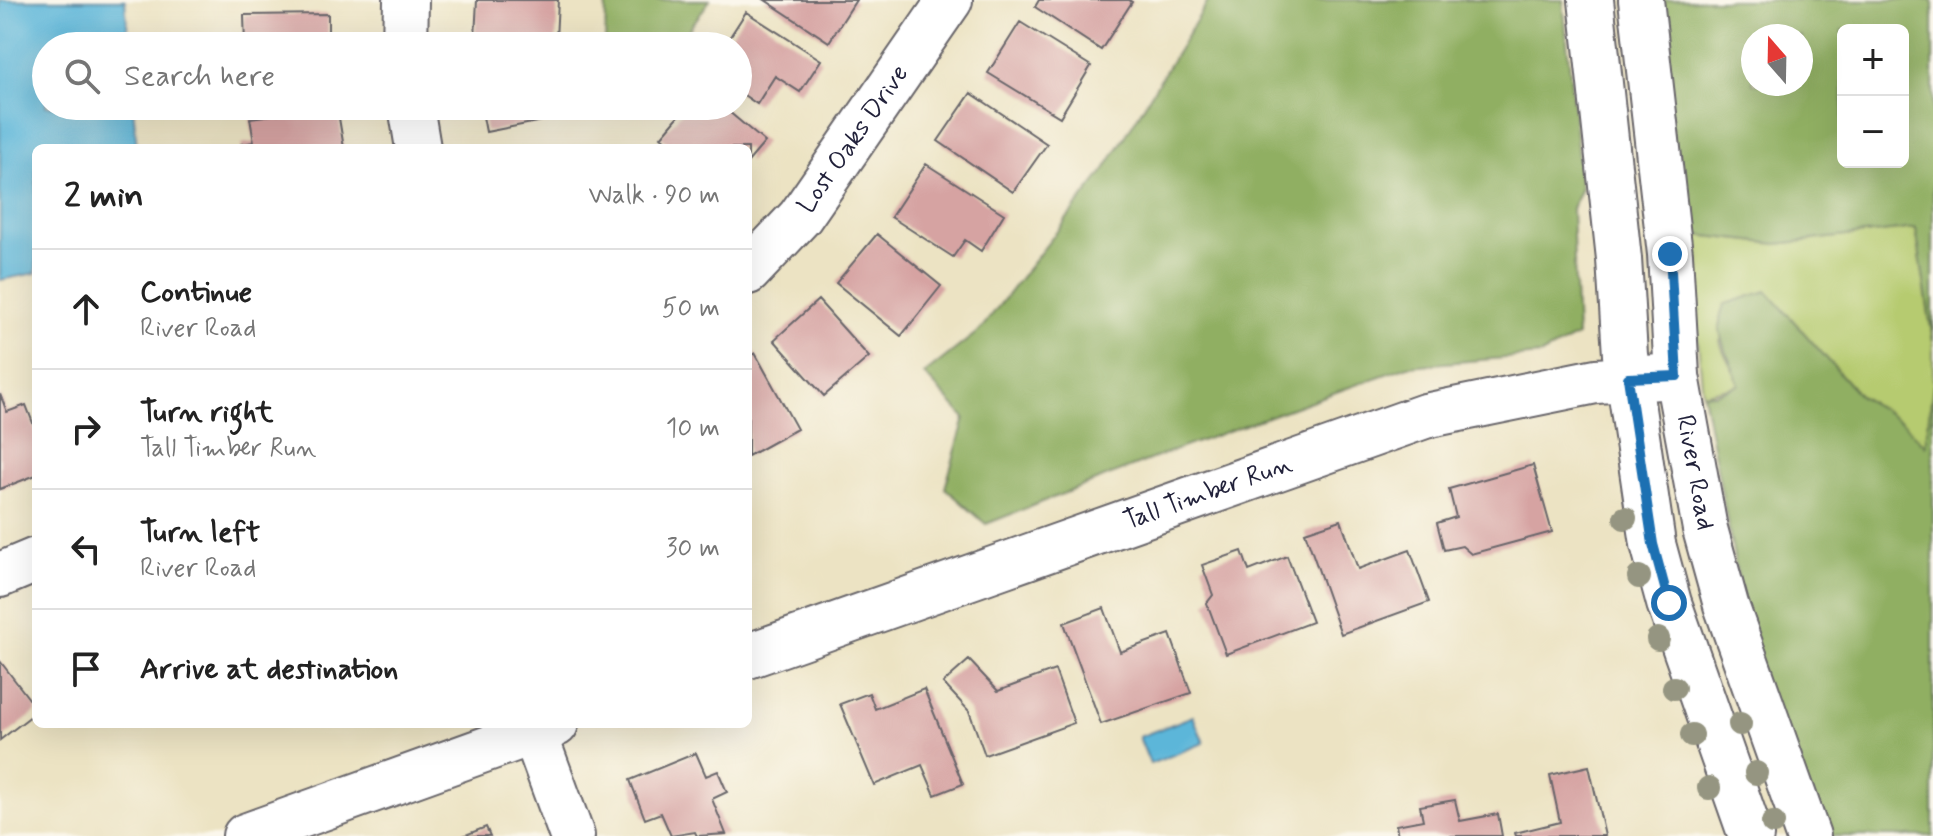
<!DOCTYPE html>
<meta charset="utf-8">
<style>
body{margin:0;font-family:Mynerve,sans-serif;background:#f6f6f6;color:#222}
.controls{position:absolute;right:24px;top:24px;display:grid;overflow:hidden;border-radius:12px;box-shadow:0 8px 32px #0002}
.controls button{width:72px;height:72px;display:grid;place-items:center;padding:0;border:0;border-bottom:2px solid #e0e0e0;background:#fff;color:#222;font:40px sans-serif}
.compass{position:absolute;left:1741px;top:24px;width:72px;height:72px;border-radius:50%;background:#fff;box-shadow:0 8px 32px #0002;rotate:340deg}
.stop{position:absolute;width:24px;height:24px;margin:-18px;border:6px solid #1f6fb2;border-radius:50%;background:#fff}
.stop.end{background:#1f6fb2;border-color:#fff;box-shadow:0 2px 8px #0008}
.list{margin:0;padding:0;list-style:none}
h2{display:flex;justify-content:space-between;align-items:center;height:104px;margin:0;padding:0 32px;font-size:34px}
h2 small{font-size:26px;font-weight:400;color:#767676}
.list li{display:grid;grid-template-columns:52px 1fr auto;gap:24px;align-items:center;box-sizing:border-box;height:120px;padding:0 32px;border-top:2px solid #e0e0e0}
.list b{display:block;font-size:30px;white-space:nowrap}
.list p{margin:0;font-size:26px;white-space:nowrap;color:#767676}
.list em{font-size:26px;font-style:normal;color:#767676}
.icon{flex:none;width:44px;height:44px;fill:none;stroke:currentColor;stroke-width:2;stroke-linecap:round;stroke-linejoin:round}
.map{position:relative;flex:none;width:1933px;height:836px;overflow:hidden}
.search{position:absolute;background:#fff;box-shadow:0 8px 32px #0002;left:32px;top:32px;width:720px;height:88px;display:flex;align-items:center;gap:20px;box-sizing:border-box;padding:0 28px;border-radius:44px;color:#767676;font-size:30px}
.panel{position:absolute;background:#fff;box-shadow:0 8px 32px #0002;left:32px;top:144px;width:720px;height:584px;border-radius:12px}
.map>svg:first-child{display:block}
</style>
<div class="map">
<svg width="1933" height="836" viewBox="0 0 1933 836">
<rect width="100%" height="100%" fill="#fbf7ec"/>
<filter id="ink" filterUnits="userSpaceOnUse"><feTurbulence type="fractalNoise" baseFrequency=".0125" numOctaves="2"/><feDisplacementMap in="SourceGraphic" scale="16" xChannelSelector="R" yChannelSelector="G"/><feConvolveMatrix kernelMatrix="1 2 1 2 8 2 1 2 1" color-interpolation-filters="sRGB"/></filter>
<filter id="wash" filterUnits="userSpaceOnUse"><feTurbulence type="fractalNoise" baseFrequency=".006" numOctaves="4" result="noise"/><feDisplacementMap in="SourceGraphic" scale="32" xChannelSelector="R" yChannelSelector="G"/><feGaussianBlur stdDeviation="1.8" result="paint"/><feColorMatrix in="noise" values="0 0 0 0 0 0 0 0 0 0 0 0 0 0 0 0 0 1.4 0 .05"/><feComposite in="paint" operator="in"/></filter>
<g filter="url(#wash)">
<rect width="100%" height="100%" fill="#ece3c3"/>
<path fill="#b6cb6f" stroke="#6c7655" stroke-width="2" d="M1916,228L1933,341V548L1904,423L1860,396L1767,292L1720,341C1724,357 1734,369 1740,385L1703,394L1688,234L1777,244Z"/>
<path fill="#90af62" stroke="#59684e" stroke-width="2" fill-rule="evenodd" d="M606,0H710L677,46H605Z
M1209,0H1563L1581,188L1572,209L1577,336L1541,355L1408,366L1162,455L986,524L945,488L965,418L924,374L980,330L1104,171Z
M1649,0H1933V341L1916,228L1777,244L1688,234ZM1843,30H1903V162H1843ZM1753,36H1801V84H1753Z
M1767,291L1860,396L1904,423L1925,446L1933,385V836H1808L1760,694L1703,394H1715L1739,385C1731,357 1710,333 1725,304Z"/>
<path fill="#5bb6d9" stroke="#3e6c8a" stroke-width="2" d="M0,0H125L129,46H46V106H133L137,148H36V273L0,280Z
M1193,716L1204,743L1150,764L1139,737Z"/>
<g id="blocks">
<path fill="#d6a3a2" d="M477,0H558L556,40L475,37Z
M765,0H856L829,42Z
M1039,0H1129L1132,2L1101,50L1035,7Z
M746,12L821,60L800,92L775,76L757,104L738,91V46H724Z
M328,14V46H245L244,15Z
M1020,22L1091,66L1060,117L988,73Z
M971,93L1047,144L1013,192L938,141Z
M337,106L344,148H242L241,144L254,142L250,118Z
M481,106H559L562,117L486,132Z
M687,106H722L765,142L748,162V148H674L661,137Z
M926,164L1004,214L981,251L965,240L953,257L891,217Z
M877,234L941,286L901,336L836,283Z
M818,300L869,357L824,396L774,340Z
M755,353L797,429L748,456V357Z
M0,394L7,412L26,405L36,431V475L0,489Z
M1533,465L1552,532L1471,554L1462,546L1444,550L1437,523L1456,517L1449,489Z
M1341,520L1358,569L1410,550L1429,602L1341,634L1305,532Z
M1242,551L1249,571L1287,556L1312,622L1226,654L1207,603L1213,595L1202,565Z
M1104,608L1120,652L1170,634L1191,693L1101,724L1064,623Z
M969,660L998,691L1055,670L1074,723L985,755L969,711L943,683Z
M0,661L36,708V712L0,740Z
M924,689L963,784L935,795L922,765L874,785L840,704L869,693L875,709Z
M696,753L706,776L718,771L727,792L712,799L726,834L697,836L695,832L671,836L661,813L645,819L630,780Z
M1589,766L1605,836H1516L1515,833L1560,822L1550,775Z
M1455,800L1460,821L1498,814L1502,836H1398L1396,825L1423,820L1420,806Z
M486,827L490,836H463Z"/>
</g>
</g>
<g filter="url(#ink)">
<use href="#blocks" fill-opacity="0" stroke="#69666b" stroke-width="2"/>
<g fill="none" stroke-linecap="round" stroke-linejoin="round">
<defs>
<g id="minor">
<path d="M405,46L406,0"/>
<path d="M411,106L418,148"/>
<path id="s1" d="M748,272L800,217L950,0"/>
<path d="M0,575L36,560"/>
<path id="s2" d="M748,656L1425,416L1596,381L1677,376"/>
<path d="M534,732L572,836"/>
<path d="M245,836L556,724"/>
</g>
<g id="major">
<path d="M1591,0L1619,259L1625,355L1653,544L1669,603L1751,836"/>
<path id="s3" d="M1641,0L1670,254L1677,376L1705,529L1726,605L1808,836"/>
</g>
</defs>
<use href="#minor" stroke="#69666b" stroke-width="48"/>
<use href="#major" stroke="#69666b" stroke-width="48"/>
<use href="#minor" stroke="#fff" stroke-width="44"/>
<use href="#major" stroke="#fff" stroke-width="44"/>
</g>
<g fill="#959581">
<circle cx="1625" cy="518" r="12"/>
<circle cx="1639" cy="577" r="12"/>
<circle cx="1658" cy="639" r="12"/>
<circle cx="1674" cy="688" r="12"/>
<circle cx="1740" cy="724" r="12"/>
<circle cx="1692" cy="735" r="12"/>
<circle cx="1756" cy="773" r="12"/>
<circle cx="1709" cy="788" r="12"/>
<circle cx="1773" cy="823" r="12"/>
</g>
</g>
<g fill="none" stroke-linecap="round" stroke-linejoin="round" filter="url(#ink)">
<path stroke="#1f6fb2" stroke-width="10" d="M1669,603L1653,544L1628,378L1677,376L1670,254"/>
</g>
<g text-anchor="middle" dominant-baseline="central" stroke-width="7" stroke-linejoin="round" paint-order="stroke">
<g font-size="26" fill="#22223b" stroke="#fbf7ec">
<text stroke="none"><textPath href="#s1" startOffset="170">Lost Oaks Drive</textPath></text>
<text stroke="none"><textPath href="#s3" startOffset="476">River Road</textPath></text>
<text stroke="none"><textPath href="#s2" startOffset="488">Tall Timber Run</textPath></text>
</g>
</g>
</svg>
<div class="controls">
<button>+</button>
<button>−</button>
</div>
<svg class="compass" viewBox="-18 -18 36 36"><path d="M0-13l5 13h-10z" fill="#e53935"/><path d="M0 13l5-13h-10z" fill="#767676"/></svg>
<div class="stop" style="left:1669px;top:603px"></div>
<div class="stop end" style="left:1670px;top:254px"></div>
<div class="search"><svg class="icon" aria-label="search" viewBox="0 0 24 24"><circle cx="10" cy="10" r="6"/><path d="M15 15l6 6"/></svg>Search here</div>
<section class="panel">
<h2>2 min<small>Walk · 90 m</small></h2>
<ul class="list">
<li><svg class="icon" aria-label="ahead" viewBox="0 0 24 24"><path d="M12 20V5M6 11l6-6 6 6"/></svg><div><b>Continue</b><p>River Road</p></div><em>50 m</em></li>
<li><svg class="icon" aria-label="right" viewBox="0 0 24 24"><path d="M7 20v-9h11M14 6l5 5-5 5"/></svg><div><b>Turn right</b><p>Tall Timber Run</p></div><em>10 m</em></li>
<li><svg class="icon" aria-label="left" viewBox="0 0 24 24"><path d="M17 20v-9H6M10 6l-5 5 5 5"/></svg><div><b>Turn left</b><p>River Road</p></div><em>30 m</em></li>
<li><svg class="icon" aria-label="arrive" viewBox="0 0 24 24"><path d="M6 21V4h12l-3 4 3 4H6"/></svg><div><b>Arrive at destination</b></div></li>
</ul>
</section>
</div>
